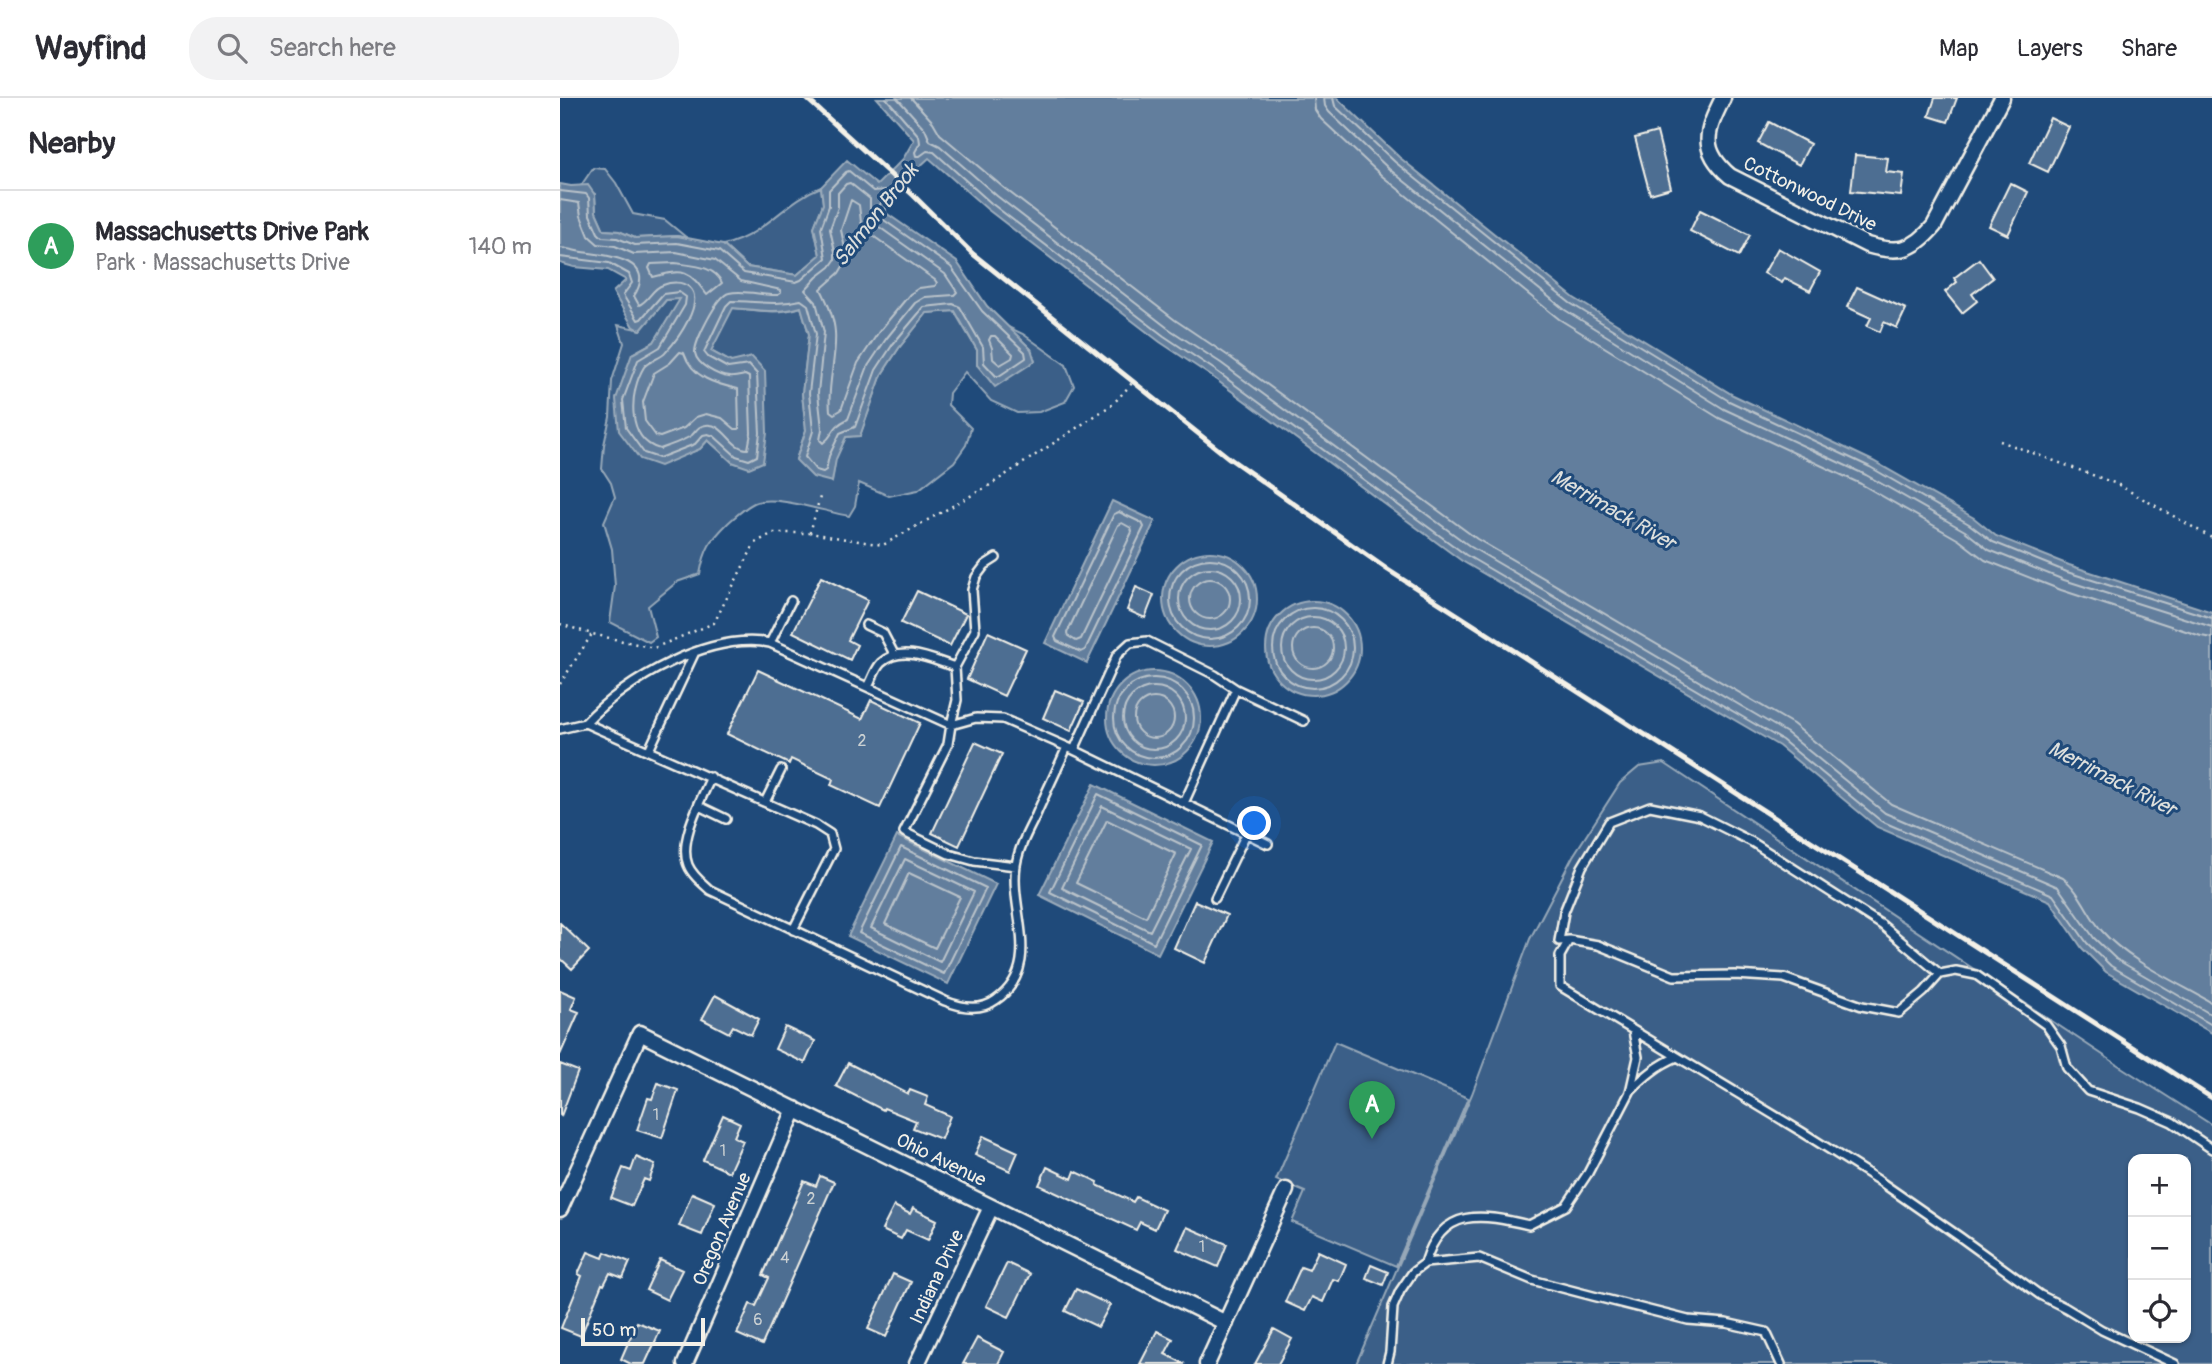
<!DOCTYPE html>
<meta charset="utf-8">
<style>
body{margin:0;font-family:Pangolin,sans-serif;background:#f2f2f3;color:#2b2b33}
.controls{position:absolute;right:21px;bottom:21px;display:grid;overflow:hidden;border-radius:14px;box-shadow:0 2px 5px #0004}
.controls button{width:63px;height:63px;display:grid;place-items:center;padding:0;border:0;border-bottom:2px solid #e1e1e2;background:#fff;color:#2b2b33;font:35px sans-serif}
.scale{position:absolute;left:21px;bottom:18px;width:124px;box-sizing:border-box;padding-left:7px;border:4px solid #f4f1e8;border-top:0;font-size:19px;line-height:24px;white-space:nowrap;color:#f4f1e8;-webkit-text-stroke:5px #1f4a7a;paint-order:stroke}
.you{position:absolute;left:695px;top:726px;width:24px;height:24px;margin:-18px;border:5px solid #fff;border-radius:50%;background:#1a73e8;box-shadow:0 0 0 10px #1a73e833}
.badge{display:grid;place-items:center;width:46px;height:46px;border-radius:50%;background:#0f766e;color:#fff;font-size:23px;font-weight:700}
.pin{position:absolute;translate:-50% -58px;filter:drop-shadow(0 2px 4px #0008)}
.pin::after{content:'';position:absolute;top:37px;width:24px;height:21px;background:inherit;clip-path:polygon(0 0,100% 0,50% 100%)}
.list{margin:0;padding:0;list-style:none}
h2{display:flex;justify-content:space-between;align-items:center;height:91px;margin:0;padding:0 28px;font-size:30px}
h2 small{font-size:23px;font-weight:400;color:#7c7c81}
.list li{display:grid;grid-template-columns:46px 1fr auto;gap:21px;align-items:center;box-sizing:border-box;height:112px;padding:0 28px;border-top:2px solid #e1e1e2}
.list b{display:block;font-size:26px;white-space:nowrap}
.list p{margin:0;font-size:23px;white-space:nowrap;color:#7c7c81}
.list em{font-size:23px;font-style:normal;color:#7c7c81}
.icon{flex:none;width:38px;height:38px;fill:none;stroke:currentColor;stroke-width:2;stroke-linecap:round;stroke-linejoin:round}
.map{position:relative;flex:none;width:1652px;height:1266px;overflow:hidden}
header{display:flex;align-items:center;gap:42px;box-sizing:border-box;height:98px;padding:0 35px;background:#fff;border-bottom:2px solid #e1e1e2}
header strong{font-size:33px}
nav{display:flex;gap:38px;margin-inline-start:auto;font-size:24px}
.search{width:490px;height:63px;background:#f2f2f3;display:flex;align-items:center;gap:18px;box-sizing:border-box;padding:0 24px;border-radius:28px;color:#7c7c81;font-size:26px}
main{display:flex}
aside{flex:1;background:#fff}
.map>svg:first-child{display:block}
</style>
<header>
<strong>Wayfind</strong>
<div class="search"><svg class="icon" aria-label="search" viewBox="0 0 24 24"><circle cx="10" cy="10" r="6"/><path d="M15 15l6 6"/></svg>Search here</div>
<nav><a>Map</a><a>Layers</a><a>Share</a></nav>
</header>
<main>
<aside>
<h2>Nearby<small></small></h2>
<ul class="list">
<li><span class="badge" style="background:#2e9e5b">A</span><div><b>Massachusetts Drive Park</b><p>Park · Massachusetts Drive</p></div><em>140 m</em></li>
</ul>
</aside>
<div class="map">
<svg width="1652" height="1266" viewBox="0 0 1652 1266">
<rect width="100%" height="100%" fill="#1f4a7a"/>
<filter id="ink" filterUnits="userSpaceOnUse"><feTurbulence type="fractalNoise" baseFrequency=".0143" numOctaves="2"/><feDisplacementMap in="SourceGraphic" scale="14" xChannelSelector="R" yChannelSelector="G"/><feConvolveMatrix kernelMatrix="1 2 1 2 8 2 1 2 1" color-interpolation-filters="sRGB"/></filter>
<g filter="url(#ink)">
<path fill="#3a5f88" stroke="#97a8b8" stroke-width="2" fill-rule="evenodd" d="M33,70L45,71L56,85L73,116L105,122L127,140L117,138L75,140L59,133L44,132L36,114L35,96L20,89Z
M261,89L263,106L254,129L260,157L237,177L187,169L163,147C206,137 224,103 261,89Z
M114,201H121L94,244L72,256L122,358L140,351L148,342L172,364L171,264L150,253L172,210C195,212 219,217 241,209L249,236L242,296L246,332L236,361L272,384L275,361L286,339L300,337L322,276L339,250L367,215L394,213L417,252V267L471,251L448,229L463,236L506,267L514,288L505,304L479,314L457,315L431,303L405,274L389,295L388,307L411,330L406,347L394,364L358,392L329,398L299,385L295,408L289,418C265,414 215,396 194,405C184,410 176,418 168,425C150,443 145,450 140,476L117,484L88,508L96,539L89,544L50,524L55,488L52,451L44,424L55,399L51,385L42,371L44,347L50,319L52,283L64,245L58,227L81,232L106,202Z
M1104,665L1558,967L1652,1027V1266H796L912,996L970,841L1013,758L1060,685L1079,669ZM1573,1061H1626V1240H1573Z
M775,944L908,1000L836,1168L732,1124L745,1094L716,1082Z"/>
<path fill="#627e9d" stroke="#9cacbb" stroke-width="2" d="M317,0H777L839,59L1014,200L1173,297L1313,363L1414,420L1436,438L1509,467L1652,514V935L1546,874L1522,850L1490,803L1317,729L1219,648L902,463L651,278L600,244L427,111L369,60L356,72L326,109V115L397,164L427,208L471,251L475,263L435,289L417,267V252L395,213L367,215L339,250L322,276L300,338L286,339L276,361L272,384L253,379L236,362L246,332L242,296L249,236L241,209C219,216 196,212 173,210L151,253L171,264L192,259L205,273L207,335L203,364L189,370L172,364L148,342L140,351L100,368L80,361L59,333L56,301L72,256L94,244L120,201L106,202L81,232L73,229L53,194L66,182L48,172L14,169L0,165V86L11,88L28,87L35,97L36,114L44,132L59,133L75,140L117,138L163,147L187,169L237,177L260,157L254,129L263,106L261,89L287,62L317,87L343,61L354,42Z
M552,403L595,423L527,565L485,545Z
M603 501a47 47 0 1 1 94 0a47 47 0 1 1-94 0Z
M706 550a47 47 0 1 1 94 0a47 47 0 1 1-94 0Z
M547 620a47 47 0 1 1 94 0a47 47 0 1 1-94 0Z
M534,686L653,744L598,856L479,797Z
M337,738L436,786L388,886L288,838Z"/>
<g fill="none" stroke-linecap="round" stroke-linejoin="round">
<path stroke="#bac3ca" stroke-width="2" d="M326,0L359,38L360,45L355,54L356,58H360L367,53L374,54L431,105L604,238L655,272L906,457L1222,642L1321,723L1493,797L1527,845L1551,868L1652,927
M337,0L365,31L370,43L380,48L437,98L609,231L661,265L911,449L1227,635L1325,715L1498,789L1534,840L1556,861L1652,917
M351,0L373,24L380,36L444,90L615,222L667,257L917,441L1233,626L1331,706L1503,780C1520,793 1528,817 1542,833C1567,862 1618,885 1652,905
M754,0L755,12L761,21L822,78L999,221L1159,320L1301,386L1399,442L1425,462L1501,492L1641,538L1652,540
M764,0L765,8L769,14L829,71L1005,212L1164,311L1306,377L1405,433L1429,452L1504,482L1652,529
M773,0L775,8L835,64L1010,205L1169,303L1310,369L1409,426L1433,444L1507,474L1652,520
M290,85L310,101V117L315,126L385,176L397,194L394,197L365,199L355,205L326,241L308,268L288,321C269,330 276,336 263,345L260,342L262,331L258,295L264,234L256,204L245,192L257,179L270,169L275,162V154L270,131L278,109V95L286,86Z
M0,93L26,96L29,100L30,117L38,135L42,139L57,140L75,147L117,145L159,153L184,175L236,184L241,182L266,160L261,130L269,108V92L286,74L289,73L313,93L326,92L327,96L319,108L321,120L391,169L422,213L465,254L466,260L439,278H436L424,265L423,249L400,209L393,206L364,209L333,246L316,272L295,329L280,335L269,358L266,372L263,374L256,372L245,359L253,333L249,295L256,236L248,207L241,202C215,208 196,203 171,203L166,208L144,254L148,259L168,270L189,267L197,276L200,335L197,358L189,362L176,358L154,338L148,336L143,337L135,346L99,360L84,355L66,330L63,302L78,262L100,249L125,207L126,199L119,194L103,196L81,221L78,222L63,197L72,185L69,176L49,165L0,159
M0,102L19,105L21,118L29,138L38,146L55,148L74,156L116,154L155,162L181,183L221,192V195L218,197C203,198 184,191 169,195C158,197 134,244 135,255C137,267 158,278 169,279C174,280 180,278 185,277L189,279L191,335L188,351C171,352 164,324 146,327C138,328 137,332 132,337C124,343 110,347 100,351C66,343 69,293 84,269C89,262 101,261 106,254C117,242 146,203 129,189C122,183 111,184 103,187C92,190 89,203 79,207L74,198C98,161 46,157 22,154C14,153 7,150 0,150
M291,102L299,107L301,124L309,135L375,182L377,185L375,188L359,190L350,196L318,235L298,265L281,312L274,316L270,313C267,285 277,260 275,234C274,219 267,203 261,191L279,175L285,165L286,155L281,132Z
M115,165C132,168 154,167 162,185L147,197C129,173 125,170 93,179L89,170L91,166Z
M431,238H435L453,256L452,260L440,267L433,261L432,250L429,242Z
M120,254L124,255C132,280 156,286 178,291L179,331H175L162,320L146,316L136,319L124,330L100,339L96,338L85,323L83,304L94,275L110,265Z
M559,414L582,425L584,429L525,552L521,554L497,543L495,539L554,416Z
M562,425L571,430L572,434L521,541L516,543L508,538L507,535L558,427Z
M610 501a40 40 0 1 1 80 0a40 40 0 1 1-80 0Z
M619 501a31 31 0 1 1 62 0a31 31 0 1 1-62 0Z
M630 501a20 20 0 1 1 40 0a20 20 0 1 1-40 0Z
M713 550a40 40 0 1 1 80 0a40 40 0 1 1-80 0Z
M722 550a31 31 0 1 1 62 0a31 31 0 1 1-62 0Z
M733 550a20 20 0 1 1 40 0a20 20 0 1 1-40 0Z
M554 620a40 40 0 1 1 80 0a40 40 0 1 1-80 0Z
M563 620a31 31 0 1 1 62 0a31 31 0 1 1-62 0Z
M574 620a20 20 0 1 1 40 0a20 20 0 1 1-40 0Z
M538,696L642,747L594,845L490,794Z
M542,708L631,751L590,833L502,790Z
M547,722L616,756L586,819L516,785Z
M341,749L426,790L384,876L299,835Z
M345,761L414,794L380,864L311,830Z
M349,775L400,799L375,850L325,826Z"/>
</g>
<path fill="#4d6e92" stroke="#f4f1e8" stroke-width="2" d="M1375,0H1397L1388,24L1369,18Z
M1490,20L1509,29L1488,74L1469,65Z
M1209,24L1250,46L1239,67L1198,45Z
M1097,34L1111,90L1090,96L1075,40Z
M1295,57L1328,60L1326,74L1344,76L1341,98L1291,93Z
M1450,85L1468,94L1448,137L1429,128Z
M1140,112L1190,137L1179,158L1130,133Z
M1218,150L1260,174L1250,193L1225,180L1222,185L1204,175Z
M1419,161L1433,180L1412,196L1417,203L1402,215L1385,194L1397,184L1394,180Z
M1297,189L1346,211L1337,230L1324,224L1320,234L1307,228L1311,220L1287,209Z
M261,479L308,502L288,542L297,547L290,562L233,534Z
M576,489L594,497L585,520L567,512Z
M357,493L406,516L390,548L341,525Z
M428,534L466,551L444,598L407,581Z
M198,572L302,621L311,602L360,625L320,710L271,687L273,681L231,661L229,666L167,636Z
M495,592L524,604L511,633L483,620Z
M415,644L442,656L399,748L372,735Z
M635,803L667,817L645,865L614,850Z
M0,825L29,853L12,871L0,860Z
M0,892L16,899L11,911L19,914L0,957Z
M155,897L199,921L191,937L173,928L169,935L142,921Z
M225,929L255,943L245,965L215,951Z
M288,965L348,996L350,992L368,999L365,1007L390,1018L381,1041L353,1030L356,1023L324,1010L323,1012L276,988Z
M0,966L18,973L1,1018L0,1017Z
M98,985L118,992L102,1040L77,1032L88,1000L92,1001Z
M163,1017L180,1025L174,1039L183,1043L169,1074L143,1062Z
M423,1038L458,1054L450,1073L415,1057Z
M76,1059L95,1067L89,1083L84,1081L72,1108L51,1100L63,1070L71,1073Z
M487,1069L512,1081L515,1073L538,1084L537,1087L573,1104L576,1099L604,1112L595,1131L580,1124L576,1132L479,1087Z
M260,1078L274,1084L202,1247L177,1236L190,1206L196,1208L209,1180L203,1177L244,1083L256,1088Z
M132,1095L155,1105L142,1137L119,1128Z
M334,1108L350,1116L353,1110L377,1122L368,1142L346,1132L341,1141L322,1132Z
M627,1129L667,1146L658,1169L617,1151Z
M758,1153L786,1166L779,1183L773,1181L763,1204L752,1199L745,1213L725,1204L741,1169L749,1172Z
M28,1154L43,1160L45,1154L70,1164L63,1180L50,1175L44,1187L42,1186L21,1238L1,1230L22,1178L18,1176Z
M100,1162L122,1172L107,1202L86,1192Z
M447,1165L470,1176L449,1219L426,1208Z
M811,1167L828,1174L823,1187L806,1180Z
M333,1176L351,1184L326,1239L308,1231Z
M516,1191L550,1207L538,1229L505,1213Z
M77,1224L100,1233L85,1266H71L61,1261Z
M714,1231L732,1241L718,1266H695Z
M597,1233L613,1241L605,1256L625,1266H580Z
M417,1240L444,1254L438,1266H403Z"/>
<g fill="none" stroke-linecap="round" stroke-linejoin="round">
<defs>
<path id="service" d="M306,527L323,535L334,556
M210,545L231,503
M395,569L415,532L412,492L416,479L425,467L436,460
M308,589C312,582 315,571 321,565C342,546 373,562 395,569L397,602L391,627L388,646L344,734L389,756L414,763L456,768
M676,591L744,623
M25,625C66,581 149,534 210,545L391,627L416,620L443,621L514,652L708,746
M0,631L25,625L256,727L270,736L274,751L233,832
M89,652L134,556
M514,652L557,557L570,545L587,543L655,577L676,591L624,705
M151,679C141,702 118,743 128,767C132,777 142,785 150,792L385,903C402,910 421,913 436,902C484,868 449,813 456,767C459,749 468,733 476,717C486,694 497,672 507,649
M205,704L221,672
M139,708L166,721
M655,800L686,736
M1009,842L999,843L1004,814L1022,769L1049,724L1090,708L1140,718L1192,744L1322,827L1380,876L1364,894L1339,915L1302,908L1224,880L1175,877L1114,878L1038,847L1009,842L1000,858V888L1242,1034L1318,1082L1400,1139L1480,1197L1506,1210L1542,1232L1615,1266
M1380,876L1396,873L1416,877L1486,927L1501,948L1507,970L1528,993L1580,1010L1612,1024L1652,1051
M1070,993C1085,978 1098,967 1117,959
M865,1165C882,1108 922,1116 969,1127L1006,1108L1028,1075L1070,994L1078,959L1073,933
M827,1266L830,1254L833,1209L840,1193L853,1174L865,1165L919,1160L972,1182L1033,1198L1128,1222L1166,1225L1206,1234L1221,1266"/>
<path id="minor" d="M1163,0C1146,34 1139,51 1170,78L1307,147C1338,156 1353,153 1374,128L1442,0
M0,1111L80,935L666,1225
M125,1266L235,1011
M357,1266L431,1109
M647,1266L726,1092"/>
</defs>
<use href="#service" stroke="#f4f1e8" stroke-width="12"/>
<use href="#minor" stroke="#f4f1e8" stroke-width="19"/>
<path stroke="#f4f1e8" stroke-width="2.5" stroke-dasharray="2 5" stroke-linecap="butt" d="M1440,343L1557,386L1652,440
M250,435L260,399
M0,526L32,536L94,550L154,525L195,445L213,435H250L323,447L430,387L553,306L573,284
M0,586L32,536"/>
<use href="#service" stroke="#1f4a7a" stroke-width="7"/>
<use href="#minor" stroke="#1f4a7a" stroke-width="14"/>
<path stroke="#f4f1e8" stroke-width="5" d="M246,0L353,97L413,156L669,360L828,472L1652,1000"/>
</g>
</g>
<g text-anchor="middle" dominant-baseline="central" stroke-width="6" stroke-linejoin="round" paint-order="stroke">
<g font-size="16" fill="#cad0d2">
<text x="302" y="643">2</text>
<text x="96" y="1017">1</text>
<text x="163" y="1053">1</text>
<text x="251" y="1101">2</text>
<text x="642" y="1149">1</text>
<text x="225" y="1160">4</text>
<text x="198" y="1222">6</text>
</g>
<g font-size="19" fill="#f4f1e8" stroke="#1f4a7a">
<text transform="translate(1250 96) rotate(26)">Cottonwood Drive</text>
<text transform="translate(381 1062) rotate(26)">Ohio Avenue</text>
<text transform="translate(162 1131) rotate(-67)">Oregon Avenue</text>
<text transform="translate(377 1179) rotate(-65)">Indiana Drive</text>
</g>
<g font-size="21" font-style="italic" fill="#dee0dd" stroke="#1f4a7a">
<text transform="translate(316 117) rotate(-52)">Salmon Brook</text>
<text transform="translate(1053 412) rotate(30)">Merrimack River</text>
<text transform="translate(1552 681) rotate(27)">Merrimack River</text>
</g>
</g>
</svg>
<div class="controls">
<button>+</button>
<button>−</button>
<button><svg class="icon" aria-label="locate" viewBox="0 0 24 24"><circle cx="12" cy="12" r="6"/><path d="M12 2v4M12 18v4M2 12h4M18 12h4"/></svg></button>
</div>
<div class="scale">50 m</div>
<div class="you"></div>
<div class="pin badge" style="left:812px;top:1041px;background:#2e9e5b">A</div>
</div>
</main>
